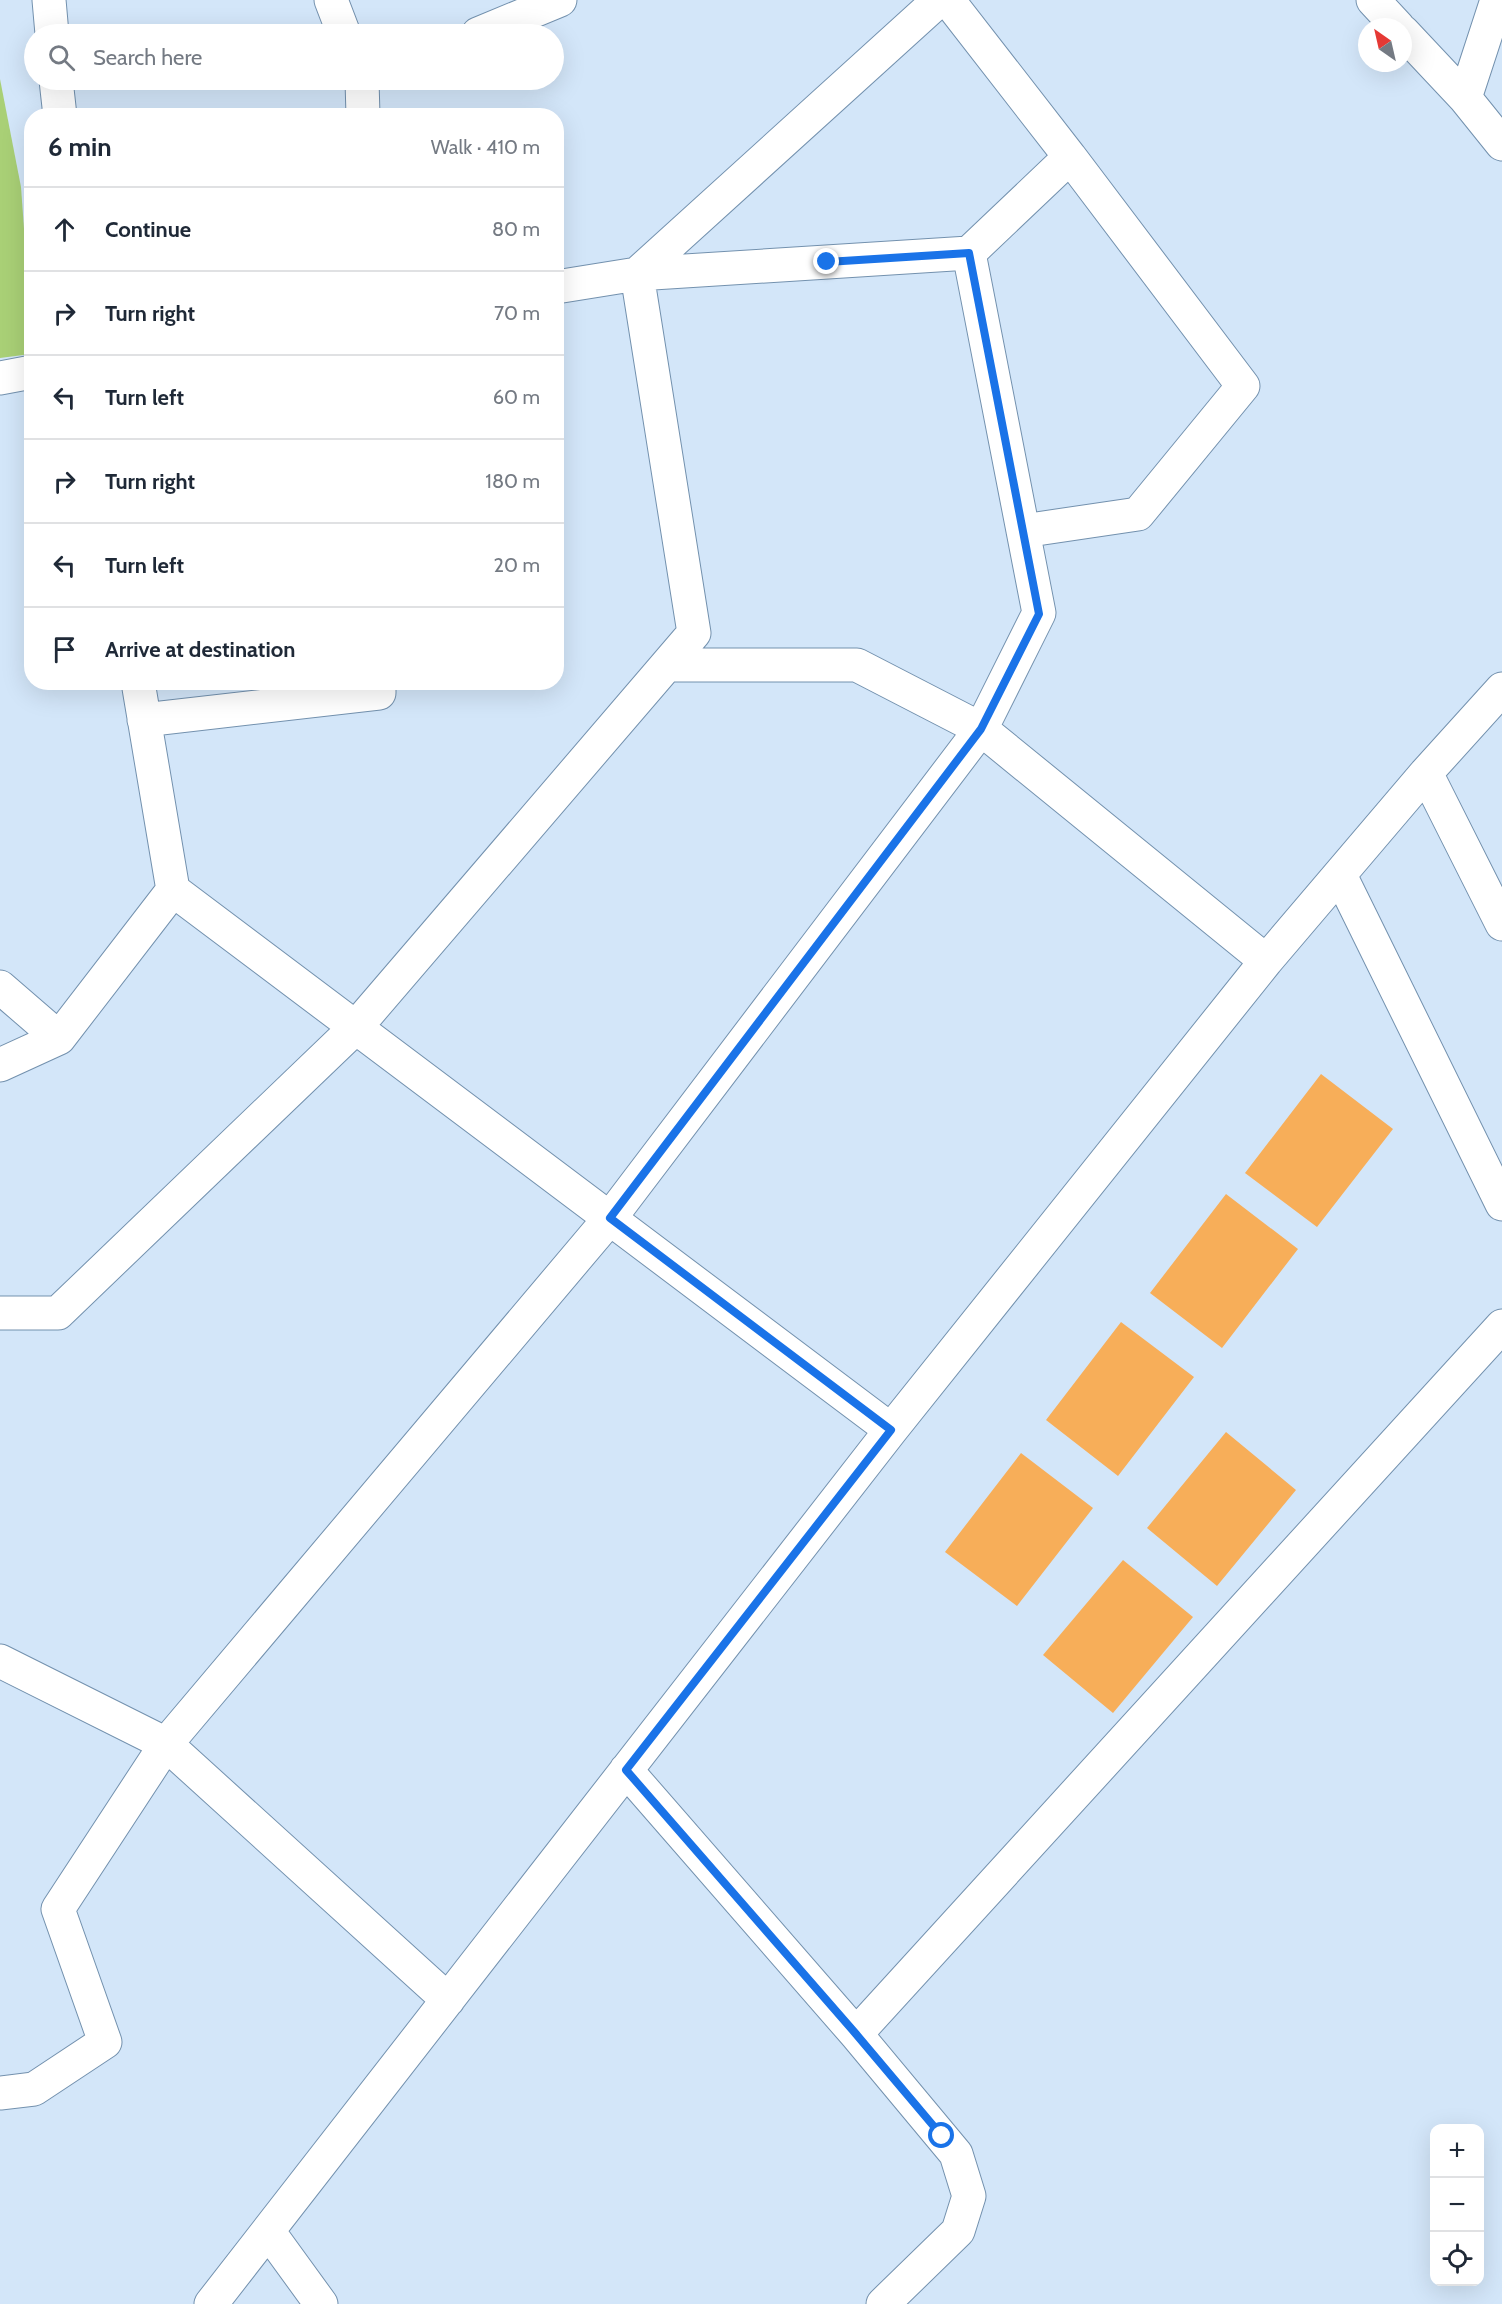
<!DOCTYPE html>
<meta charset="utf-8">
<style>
body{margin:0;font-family:Cabin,sans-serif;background:#f2f2f3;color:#1f2937}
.controls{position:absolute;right:18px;bottom:18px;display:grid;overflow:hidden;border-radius:12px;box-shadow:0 6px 24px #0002}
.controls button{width:54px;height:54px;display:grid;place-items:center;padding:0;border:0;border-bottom:2px solid #e0e1e3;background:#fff;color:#1f2937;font:30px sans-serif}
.compass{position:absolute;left:1358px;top:18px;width:54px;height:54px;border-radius:50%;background:#fff;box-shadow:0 6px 24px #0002;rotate:326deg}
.stop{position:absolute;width:18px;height:18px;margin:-14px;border:4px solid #1a73e8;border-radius:50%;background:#fff}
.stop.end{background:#1a73e8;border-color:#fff;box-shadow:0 2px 6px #0008}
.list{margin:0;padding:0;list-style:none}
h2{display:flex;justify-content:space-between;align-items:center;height:78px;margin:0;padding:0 24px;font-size:26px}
h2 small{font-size:20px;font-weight:400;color:#747a83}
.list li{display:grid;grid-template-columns:39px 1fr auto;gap:18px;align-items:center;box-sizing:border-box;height:84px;padding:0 24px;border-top:2px solid #e0e1e3}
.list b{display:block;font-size:22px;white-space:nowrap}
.list em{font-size:20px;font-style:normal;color:#747a83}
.icon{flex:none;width:33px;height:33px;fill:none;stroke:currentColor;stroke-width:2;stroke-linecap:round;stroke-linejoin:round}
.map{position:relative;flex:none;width:1502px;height:2304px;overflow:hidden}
.search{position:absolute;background:#fff;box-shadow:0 6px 24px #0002;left:24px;top:24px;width:540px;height:66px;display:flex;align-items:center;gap:15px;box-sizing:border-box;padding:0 21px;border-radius:33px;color:#747a83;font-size:22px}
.panel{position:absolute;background:#fff;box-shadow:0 6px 24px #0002;left:24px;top:108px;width:540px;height:582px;border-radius:24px}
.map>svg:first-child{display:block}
</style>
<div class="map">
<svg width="1502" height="2304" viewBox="0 0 1502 2304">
<rect width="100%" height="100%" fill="#d3e6f9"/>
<path fill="#a9d076" d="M0,79L21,187L32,339L31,354L0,358Z"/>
<path fill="#f7ae59" d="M1321,1074L1393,1129L1317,1227L1245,1173Z
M1226,1194L1298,1249L1222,1348L1150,1293Z
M1121,1322L1194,1377L1118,1476L1046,1420Z
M1226,1432L1296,1490L1217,1586L1147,1528Z
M1021,1453L1093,1508L1017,1606L945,1552Z
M1123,1560L1193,1617L1113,1713L1043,1655Z"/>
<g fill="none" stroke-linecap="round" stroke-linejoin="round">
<defs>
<path id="street" d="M49,0L52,34
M331,0L344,34
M1373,0L1398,27
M1403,32L1465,98L1502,144
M478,34L560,0
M56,80L60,116
M362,80L363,116
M1465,98L1497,0
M556,287L637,274L939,0
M0,378L32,372
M1023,531L1138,514L1243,386L1070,157
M667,665H857L981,729L1266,961
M138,682L173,890L891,1430
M144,720L379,693V682
M1426,773L1502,924
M1340,875L1502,1204
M0,987L59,1038L173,890
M0,1065L59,1038
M0,1313H58L356,1027L694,633L637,274L969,253L1070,157L948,0
M0,1661L166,1744L448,2000
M626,1770L856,2034L956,2154L969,2196L958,2231L883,2304
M856,2034L1502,1326
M0,2093L34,2089L105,2042L58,1909L166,1744L610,1218L981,729L1039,613L969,253
M268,2231L321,2304
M211,2304L891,1430L1266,961L1426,773L1502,689"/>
</defs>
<use href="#street" stroke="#7391ae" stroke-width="35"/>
<use href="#street" stroke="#fff" stroke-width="33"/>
</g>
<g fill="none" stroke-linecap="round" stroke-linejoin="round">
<path stroke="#1a73e8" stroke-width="8" d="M827,262L969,253L1039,614L981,729L610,1218L891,1430L626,1770L856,2034L942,2136"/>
</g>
</svg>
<div class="controls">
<button>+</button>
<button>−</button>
<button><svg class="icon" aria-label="locate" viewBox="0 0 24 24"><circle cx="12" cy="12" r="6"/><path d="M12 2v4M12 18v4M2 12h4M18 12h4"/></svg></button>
</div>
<svg class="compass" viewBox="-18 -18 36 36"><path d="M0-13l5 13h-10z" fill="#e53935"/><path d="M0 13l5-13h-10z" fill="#747a83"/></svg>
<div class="stop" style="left:942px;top:2136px"></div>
<div class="stop end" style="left:827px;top:262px"></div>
<div class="search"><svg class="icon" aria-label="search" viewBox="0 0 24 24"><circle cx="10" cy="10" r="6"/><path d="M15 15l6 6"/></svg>Search here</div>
<section class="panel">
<h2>6 min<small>Walk · 410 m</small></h2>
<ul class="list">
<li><svg class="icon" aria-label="ahead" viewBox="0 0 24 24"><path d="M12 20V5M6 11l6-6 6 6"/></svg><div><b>Continue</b></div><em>80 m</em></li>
<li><svg class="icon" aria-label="right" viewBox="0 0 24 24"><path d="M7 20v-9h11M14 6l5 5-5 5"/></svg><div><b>Turn right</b></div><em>70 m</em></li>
<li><svg class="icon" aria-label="left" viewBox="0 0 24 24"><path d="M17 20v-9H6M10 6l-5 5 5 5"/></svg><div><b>Turn left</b></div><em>60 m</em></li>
<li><svg class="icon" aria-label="right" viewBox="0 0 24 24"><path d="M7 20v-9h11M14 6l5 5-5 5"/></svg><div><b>Turn right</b></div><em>180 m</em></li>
<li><svg class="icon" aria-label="left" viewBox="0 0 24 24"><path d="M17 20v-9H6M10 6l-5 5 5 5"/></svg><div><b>Turn left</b></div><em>20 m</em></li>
<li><svg class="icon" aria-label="arrive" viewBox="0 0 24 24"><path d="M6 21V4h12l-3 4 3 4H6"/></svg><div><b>Arrive at destination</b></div></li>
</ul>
</section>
</div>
